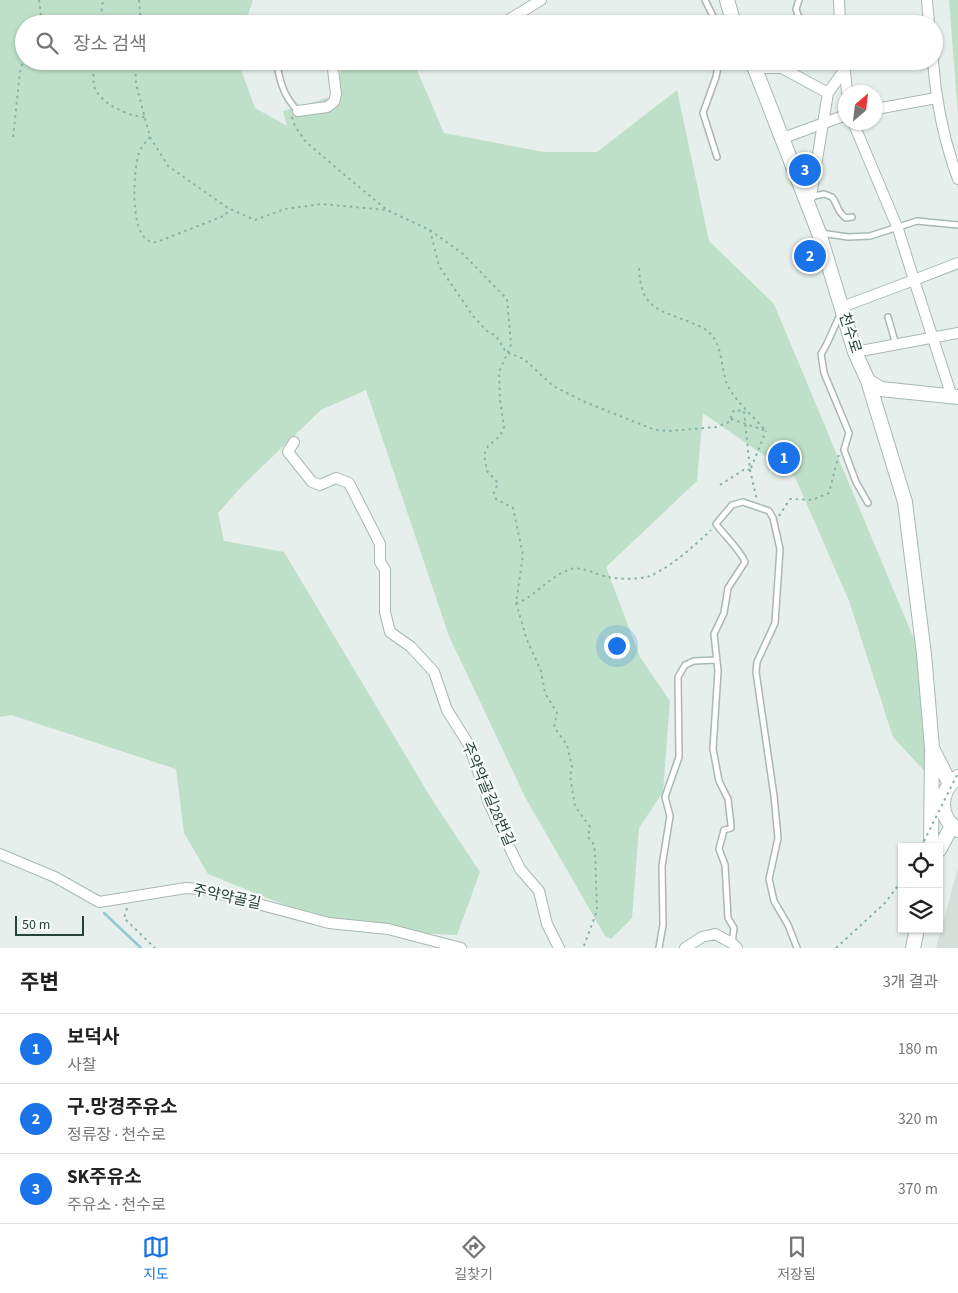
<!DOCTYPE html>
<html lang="ko">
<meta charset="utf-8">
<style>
body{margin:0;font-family:"Source Sans 3","Noto Sans KR",sans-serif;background:#f2f2f2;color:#222}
.controls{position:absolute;right:15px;bottom:15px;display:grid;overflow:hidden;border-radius:0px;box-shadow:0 1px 4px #0004}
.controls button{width:45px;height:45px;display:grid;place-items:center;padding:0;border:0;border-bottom:1px solid #e0e0e0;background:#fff;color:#222;font:25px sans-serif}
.compass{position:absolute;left:838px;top:85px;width:45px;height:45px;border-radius:50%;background:#fff;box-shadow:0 1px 4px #0004;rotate:28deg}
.scale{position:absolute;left:15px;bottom:12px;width:69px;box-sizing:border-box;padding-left:5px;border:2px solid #24423a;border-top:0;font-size:14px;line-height:18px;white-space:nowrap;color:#24423a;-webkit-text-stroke:4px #f7fbf9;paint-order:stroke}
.you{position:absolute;left:616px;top:645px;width:18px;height:18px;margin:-12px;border:4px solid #fff;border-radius:50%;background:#1a73e8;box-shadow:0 0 0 8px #1a73e833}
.badge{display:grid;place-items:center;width:32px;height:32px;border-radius:50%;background:#1a73e8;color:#fff;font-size:16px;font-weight:700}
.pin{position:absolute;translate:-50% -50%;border:2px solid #fff;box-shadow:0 1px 5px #0006}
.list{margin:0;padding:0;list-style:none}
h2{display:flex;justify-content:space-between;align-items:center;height:65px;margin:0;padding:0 20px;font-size:21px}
h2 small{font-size:16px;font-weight:400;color:#767676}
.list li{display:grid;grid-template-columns:32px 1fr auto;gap:15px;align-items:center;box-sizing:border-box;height:70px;padding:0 20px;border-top:1px solid #e0e0e0}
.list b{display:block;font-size:19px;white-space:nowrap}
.list p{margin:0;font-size:16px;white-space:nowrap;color:#767676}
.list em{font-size:16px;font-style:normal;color:#767676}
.icon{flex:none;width:28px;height:28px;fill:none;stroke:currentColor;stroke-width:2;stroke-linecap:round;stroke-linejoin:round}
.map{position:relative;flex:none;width:958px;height:948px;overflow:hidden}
.search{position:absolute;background:#fff;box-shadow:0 1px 4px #0004;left:15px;right:15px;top:15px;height:55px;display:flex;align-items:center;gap:12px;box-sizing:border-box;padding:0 18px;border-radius:28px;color:#767676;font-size:19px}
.sheet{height:275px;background:#fff}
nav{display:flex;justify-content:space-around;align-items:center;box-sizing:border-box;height:70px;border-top:1px solid #e0e0e0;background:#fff;font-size:14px;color:#767676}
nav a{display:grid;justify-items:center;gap:2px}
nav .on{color:#1a73e8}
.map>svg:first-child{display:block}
</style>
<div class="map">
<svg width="958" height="948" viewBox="0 0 958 948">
<rect width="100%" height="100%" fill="#e6efeb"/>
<path fill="#d4dfda" d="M958,867V948H936L946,912Z"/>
<path fill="#bfe0c8" d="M0,0H253L245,24H24V61H238L255,108L287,126L283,111L334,96L344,61H413L444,133L544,152H597L677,90L709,241L774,304L919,651L930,777L893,737L849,601L795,477L703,413L697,481L606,567L640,657L670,701L663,792L639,828L632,918L611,939L605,936L525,797L449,636L366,390L321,410L244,484L218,513L224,541L284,552L431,798L480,872L457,935L344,929L208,874L184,833L176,769L11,715L0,717Z
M949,0H958V114Z"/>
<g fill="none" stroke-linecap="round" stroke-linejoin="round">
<path stroke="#8ec9d4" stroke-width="2.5" d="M104,913L141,948"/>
<defs>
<path id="service" d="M705,0L717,24
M799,0L796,9L801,24
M276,61C280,81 283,96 298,111
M717,157L703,113L716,77L719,61
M810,197L824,194L832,197C838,204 836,211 846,218L852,217
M821,233L848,237L870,236L917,221L958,225
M841,314C833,327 830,341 821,354L824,373L849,433L844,450L856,482L868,503
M888,317L896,345
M732,943L734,928L728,918L725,865L719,849L724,830L731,828V825L728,799L719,781L713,749L718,671L714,634L724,613L728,588L745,562C741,551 724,535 716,524L732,505L743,502L769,511L773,518L780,549L775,623L757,662L756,672L774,796L778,838L769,879L774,901L788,925L797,948
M659,948L663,925L662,866L670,816L665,797L679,757L678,677L685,665L694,661L716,660"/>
<path id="minor" d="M839,0L840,24
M927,0L929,24
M496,24L505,22L541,0
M844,61L847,92
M933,61C936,102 944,141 958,179
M756,68H782L828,93
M876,109L936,98
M298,111L327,107L334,102L336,94L332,61
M853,122L898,229L914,280L958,263
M783,138L846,115
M811,196L828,93L845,69
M842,307L914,280L952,397
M855,352L958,333
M294,442L288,452L312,482L320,485L336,478L349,483L380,544V562L385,570V612L390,632L411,647L434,672L447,710L469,745L489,803L505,838L520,869L539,891L547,924L559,948
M0,854L55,877L99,902L186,888L202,889L329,923L388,929L461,948
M685,948L702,937L715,934L732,943L737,948"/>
<path id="tertiary" d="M727,0L734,24
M752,61L819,233L855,352L868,381L881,389L958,397
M868,381L905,502L924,654L932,748L950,784
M958,777C939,791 937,816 958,830
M931,847L932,751
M939,850L952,826
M913,948L917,929"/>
</defs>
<use href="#service" stroke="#a8b8b2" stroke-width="8"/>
<use href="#minor" stroke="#a8b8b2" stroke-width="12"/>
<use href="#tertiary" stroke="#a8b8b2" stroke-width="16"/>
<path stroke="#86b3a5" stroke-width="2" stroke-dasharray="2.5 4" stroke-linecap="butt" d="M39,0L42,24
M139,0L141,24
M100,24L103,0
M95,61C94,70 92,80 95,89C102,104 130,117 145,117
M135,61L136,84L150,137L168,166L228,208L255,220L285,209L321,204L387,210
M292,117L295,126L306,142L340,171L387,210L430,230L463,254L507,299L511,345L499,372L500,400L504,427L500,436L488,446L484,455L487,471L498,483L494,493L496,499L513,508L523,555L516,603L527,640L541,671L545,693L557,713L554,727L567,745L572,767L570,776L575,806L590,827L588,837L593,843L595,851L597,911L583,948
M13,137L20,72L24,58
M150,137C146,142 141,147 139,153C133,170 128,247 157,242L226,215L228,208
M430,230L439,266L473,316L487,331L496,336L506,352L524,359L553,386L585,402L655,430L669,431L717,427L729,422L734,410L744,411L750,470L757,500
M639,268C641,310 658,309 692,323C698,326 705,328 709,332C724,347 720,369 728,386C736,402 754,417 766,431
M731,419L764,430
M751,468L766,431
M720,485L745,469L750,470
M779,516L790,499L812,500L829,493L839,454
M516,603C529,602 550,575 571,569C583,566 596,575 608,577C619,579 638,580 650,576C671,567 694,546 711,530
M127,908L124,918L155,948
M836,948L886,902L902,880"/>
<use href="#service" stroke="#fff" stroke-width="5"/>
<use href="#minor" stroke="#fff" stroke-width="10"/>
<use href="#tertiary" stroke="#fff" stroke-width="14"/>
<path stroke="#86b3a5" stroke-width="2" stroke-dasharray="2.5 4" stroke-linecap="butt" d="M921,847L958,773"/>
</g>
<g text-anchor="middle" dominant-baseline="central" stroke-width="4.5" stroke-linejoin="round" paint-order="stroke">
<g font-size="15" fill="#24423a" stroke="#f7fbf9">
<text transform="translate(850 333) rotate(72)">천수로</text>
<text transform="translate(488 794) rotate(67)">주약약골길28번길</text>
<text transform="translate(227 897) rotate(12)">주약약골길</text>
</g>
</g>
</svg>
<div class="controls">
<button><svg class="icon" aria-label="locate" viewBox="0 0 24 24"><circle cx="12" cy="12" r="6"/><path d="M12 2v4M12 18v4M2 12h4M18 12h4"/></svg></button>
<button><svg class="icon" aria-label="layers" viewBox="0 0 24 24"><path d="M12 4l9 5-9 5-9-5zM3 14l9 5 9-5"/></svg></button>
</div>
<svg class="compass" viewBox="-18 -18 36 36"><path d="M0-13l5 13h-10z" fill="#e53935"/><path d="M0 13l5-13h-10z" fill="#767676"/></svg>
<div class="scale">50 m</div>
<div class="you"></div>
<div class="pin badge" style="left:784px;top:458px">1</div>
<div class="pin badge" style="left:810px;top:256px">2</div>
<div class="pin badge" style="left:805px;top:170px">3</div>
<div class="search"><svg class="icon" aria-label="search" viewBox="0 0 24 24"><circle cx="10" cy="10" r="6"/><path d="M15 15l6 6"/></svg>장소 검색</div>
</div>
<section class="sheet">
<h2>주변<small>3개 결과</small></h2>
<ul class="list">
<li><span class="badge">1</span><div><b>보덕사</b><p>사찰</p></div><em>180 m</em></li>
<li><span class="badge">2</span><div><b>구.망경주유소</b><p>정류장 · 천수로</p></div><em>320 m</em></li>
<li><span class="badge">3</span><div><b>SK주유소</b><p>주유소 · 천수로</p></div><em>370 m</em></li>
</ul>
</section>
<nav>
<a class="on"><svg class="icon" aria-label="map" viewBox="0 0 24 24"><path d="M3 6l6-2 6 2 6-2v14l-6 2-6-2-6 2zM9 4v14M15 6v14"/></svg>지도</a>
<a><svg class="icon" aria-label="directions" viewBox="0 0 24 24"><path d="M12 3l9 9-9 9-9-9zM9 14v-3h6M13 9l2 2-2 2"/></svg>길찾기</a>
<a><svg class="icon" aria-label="saved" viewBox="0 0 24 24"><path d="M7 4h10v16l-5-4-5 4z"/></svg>저장됨</a>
</nav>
